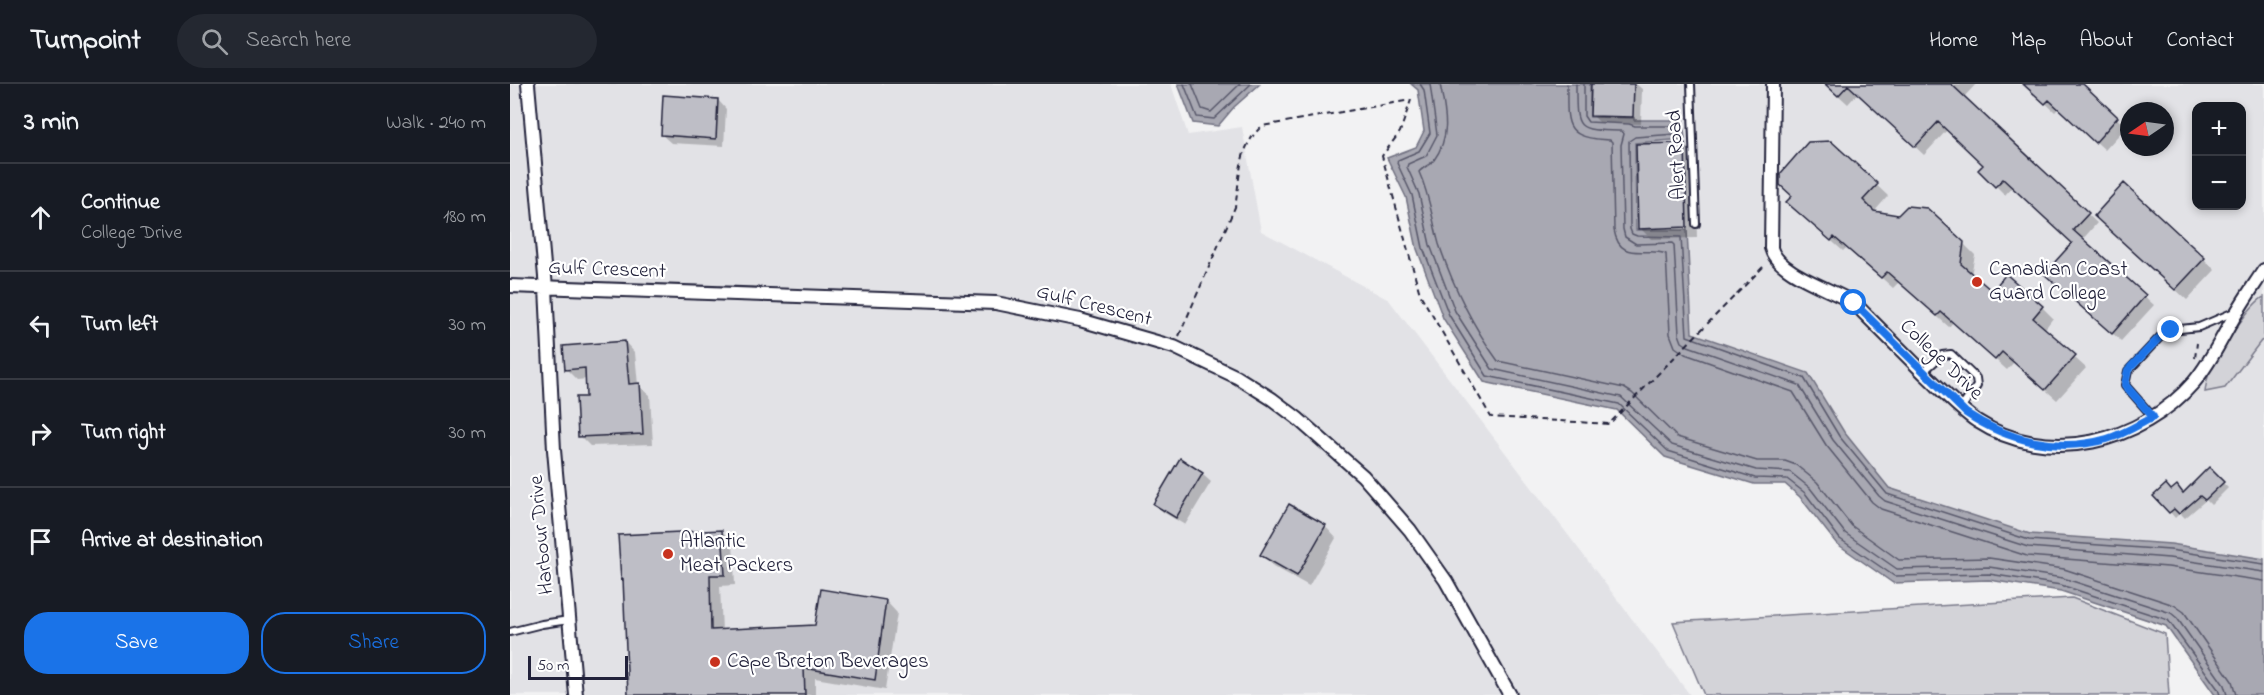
<!DOCTYPE html>
<meta charset="utf-8">
<style>
body{margin:0;font-family:"Indie Flower",sans-serif;background:#242831;color:#f1f3f6}
.controls{position:absolute;right:18px;top:18px;display:grid;overflow:hidden;border-radius:12px;box-shadow:0 3px 9px #0003}
.controls button{width:54px;height:54px;display:grid;place-items:center;padding:0;border:0;border-bottom:2px solid #363941;background:#171b24;color:#f1f3f6;font:30px sans-serif}
.compass{position:absolute;left:1610px;top:18px;width:54px;height:54px;border-radius:50%;background:#171b24;box-shadow:0 3px 9px #0003;rotate:257deg}
.scale{position:absolute;left:18px;bottom:15px;width:100px;box-sizing:border-box;padding-left:6px;border:3px solid #22223b;border-top:0;font-size:16px;line-height:21px;white-space:nowrap;color:#22223b;-webkit-text-stroke:4px #fff;paint-order:stroke}
.stop{position:absolute;width:18px;height:18px;margin:-14px;border:4px solid #1a73e8;border-radius:50%;background:#fff}
.stop.end{background:#1a73e8;border-color:#fff;box-shadow:0 2px 6px #0008}
.list{margin:0;padding:0;list-style:none}
h2{display:flex;justify-content:space-between;align-items:center;height:78px;margin:0;padding:0 24px;font-size:26px}
h2 small{font-size:20px;font-weight:400;color:#9ea1a6}
.list li{display:grid;grid-template-columns:39px 1fr auto;gap:18px;align-items:center;box-sizing:border-box;height:108px;padding:0 24px;border-top:2px solid #363941}
.list b{display:block;font-size:22px;white-space:nowrap}
.list p{margin:0;font-size:20px;white-space:nowrap;color:#9ea1a6}
.list em{font-size:20px;font-style:normal;color:#9ea1a6}
.actions{display:flex;gap:12px;padding:18px 24px}
.actions a{flex:1;padding:14px 0;border:2px solid #1a73e8;border-radius:24px;text-align:center;font-size:21px;color:#1a73e8}
.actions .main{background:#1a73e8;color:#fff}
.icon{flex:none;width:33px;height:33px;fill:none;stroke:currentColor;stroke-width:2;stroke-linecap:round;stroke-linejoin:round}
.map{position:relative;flex:none;width:1754px;height:611px;overflow:hidden}
header{display:flex;align-items:center;gap:36px;box-sizing:border-box;height:84px;padding:0 30px;background:#171b24;border-bottom:2px solid #363941}
header strong{font-size:28px}
nav{display:flex;gap:33px;margin-inline-start:auto;font-size:21px}
.search{width:420px;height:54px;background:#242831;display:flex;align-items:center;gap:15px;box-sizing:border-box;padding:0 21px;border-radius:33px;color:#9ea1a6;font-size:22px}
main{display:flex}
aside{flex:1;background:#171b24}
.map>svg:first-child{display:block}
</style>
<header>
<strong>Turnpoint</strong>
<div class="search"><svg class="icon" aria-label="search" viewBox="0 0 24 24"><circle cx="10" cy="10" r="6"/><path d="M15 15l6 6"/></svg>Search here</div>
<nav><a>Home</a><a>Map</a><a>About</a><a>Contact</a></nav>
</header>
<main>
<aside>
<h2>3 min<small>Walk · 240 m</small></h2>
<ul class="list">
<li><svg class="icon" aria-label="ahead" viewBox="0 0 24 24"><path d="M12 20V5M6 11l6-6 6 6"/></svg><div><b>Continue</b><p>College Drive</p></div><em>180 m</em></li>
<li><svg class="icon" aria-label="left" viewBox="0 0 24 24"><path d="M17 20v-9H6M10 6l-5 5 5 5"/></svg><div><b>Turn left</b></div><em>30 m</em></li>
<li><svg class="icon" aria-label="right" viewBox="0 0 24 24"><path d="M7 20v-9h11M14 6l5 5-5 5"/></svg><div><b>Turn right</b></div><em>30 m</em></li>
<li><svg class="icon" aria-label="arrive" viewBox="0 0 24 24"><path d="M6 21V4h12l-3 4 3 4H6"/></svg><div><b>Arrive at destination</b></div></li>
</ul>
<div class="actions"><a class="main">Save</a><a>Share</a></div>
</aside>
<div class="map">
<svg width="1754" height="611" viewBox="0 0 1754 611">
<rect width="100%" height="100%" fill="#f2f2f3"/>
<filter id="ink" filterUnits="userSpaceOnUse"><feTurbulence type="fractalNoise" baseFrequency=".0167" numOctaves="2"/><feDisplacementMap in="SourceGraphic" scale="12" xChannelSelector="R" yChannelSelector="G"/><feConvolveMatrix kernelMatrix="1 2 1 2 8 2 1 2 1" color-interpolation-filters="sRGB"/></filter>
<g filter="url(#ink)">
<path fill="#e2e2e6" fill-rule="evenodd" d="M0,0H661L678,51L732,43L751,147L879,216L1180,611H0Z
M1080,0H1754V475L1661,460L1520,450L1379,404L1334,348L1298,289L1182,249L1177,146H1126L1125,59L1174,55L1123,34L1080,33ZM1686,22H1732V122H1686ZM1619,27H1655V63H1619Z"/>
<path fill="#d3d3d8" stroke="#7a7a8a" stroke-width="1.5" d="M1754,213V256L1751,257L1715,304L1695,308C1696,300 1697,293 1701,285C1708,270 1740,219 1754,213Z
M1562,514L1655,550L1659,611H1194L1163,538Z"/>
<path fill="#a8a8b2" stroke="#727282" stroke-width="1.5" d="M668,0H750L724,23L708,42L683,39Z
M901,0H1080V33L1124,34V36H1173L1175,55L1125,59L1126,146H1177L1182,249L1298,289L1334,348L1379,404L1520,450L1661,460L1754,475V611H1705L1656,542L1551,507L1479,496L1383,499L1326,459L1290,413L1275,400H1244L1155,373L1107,326L974,298L933,234L907,165L896,113L877,74L906,63L914,47L908,6Z"/>
<path fill="#0003" d="M1083,0H1126L1132,5L1131,40L1090,39L1082,31Z
M1316,0H1466L1453,14L1587,139L1572,156L1644,221L1611,257L1545,198L1563,159L1503,102L1495,111L1470,86L1475,81L1437,46L1414,71L1348,9L1338,20Z
M1515,0H1570L1616,43L1595,66L1549,24L1545,28Z
M208,16L216,25L214,62L161,59L152,51Z
M1321,58L1378,112L1364,128L1453,159L1465,171L1461,191L1482,209L1532,223L1543,234L1534,246L1576,284L1547,316L1504,278L1497,286L1443,238L1439,243L1389,198L1383,204L1337,163L1333,167L1290,129Z
M1174,60L1185,72L1187,154L1141,155L1130,144Z
M1597,143L1694,175L1705,186L1677,216Z
M115,258L125,269L128,301L140,311L143,360L80,362L70,352L78,314L77,295L67,296L56,285Z
M1699,385L1718,404L1701,421L1696,416L1675,434L1670,429L1665,434L1660,428L1661,408L1674,411Z
M692,390L701,398L675,441L653,428L645,419Z
M815,442L826,454L799,502L763,482L752,470Z
M212,447L223,459L225,501L210,502L212,547L307,543L376,517L387,529L375,606L305,594V611H119L115,498L112,495Z"/>
<g fill="none" stroke-linecap="round" stroke-linejoin="round">
<path stroke="#58586b" stroke-width="1.5" d="M674,0L687,33L704,35L741,0
M682,0L692,25L701,28L730,0
M910,0L914,6L920,49L909,67L888,76L887,79L902,111L913,164L939,231L977,292L1109,320L1158,367L1245,394L1277,395L1295,409L1330,455L1384,492L1479,490L1551,501L1658,536L1708,605L1710,611
M920,0L927,51L916,72L898,80L897,83L909,110L920,161L945,227L982,285L1111,313L1162,361L1246,386L1280,388L1300,404L1335,449L1387,485L1479,483L1553,494L1661,529L1667,534L1714,601L1717,611
M930,0C935,27 942,51 924,76C920,81 913,83 909,88C920,112 922,135 929,160C943,202 962,241 988,277L1114,304L1122,309L1167,353L1247,377H1275L1286,381L1307,398L1342,442L1389,476L1479,474L1554,485L1664,521L1674,528L1722,597L1726,611
M1057,0C1057,41 1053,54 1100,56L1102,58L1104,146C1110,180 1136,162 1156,170L1160,250L1165,263L1175,270L1283,308L1316,361L1362,418L1371,425L1517,472L1658,483L1754,497
M1066,0C1066,47 1065,46 1112,47L1114,50L1111,61L1113,145L1115,153L1126,160L1162,159L1164,161L1169,250L1172,258L1178,262L1289,301L1323,356L1369,412L1375,417L1518,463L1659,474L1754,488
M1074,0V32L1078,38L1119,40L1125,42H1165L1168,44L1166,50L1125,53L1119,57L1120,145L1122,150L1127,152L1171,153L1177,252L1294,294L1329,352L1377,410L1519,456L1660,466L1754,480"/>
</g>
<path fill="#bebec6" stroke="#22223b" stroke-width="1.5" d="M1081,0H1124L1123,33L1080,32Z
M1315,0H1441L1579,129L1563,146L1636,211L1602,250L1534,190L1562,159L1493,95L1485,103L1468,86L1473,81L1428,38L1405,63L1338,1L1328,12Z
M1513,0H1573L1608,33L1585,59L1539,16L1535,20Z
M153,11L208,15L206,55L151,51Z
M1321,57L1368,100L1353,116L1364,127L1388,131L1397,122L1417,124L1454,158L1451,180L1482,207L1496,190L1533,222L1523,234L1566,271L1535,306L1492,268L1485,276L1431,228L1427,232L1377,188L1371,194L1324,153L1321,157L1276,118L1282,112L1270,101V90L1298,58Z
M1175,59L1177,143L1128,145L1126,60Z
M1614,99L1695,174L1665,206L1584,132Z
M115,257L119,300L130,299L133,350L68,353L66,313H76L75,284L55,286L53,262Z
M670,374L693,389L666,434L643,420Z
M1699,383L1714,398L1695,416L1690,412L1669,430L1664,425L1659,429L1643,412L1656,400L1661,406L1667,401L1673,409Z
M779,420L816,441L787,492L750,471Z
M212,446L215,491H200L201,546L305,541L311,505L376,516L365,596L294,584L295,611H118L113,495L111,496L108,451Z"/>
<g fill="none" stroke-linecap="round" stroke-linejoin="round">
<defs>
<path id="service" d="M1181,0L1186,140
M1413,288L1432,271L1441,270L1466,294L1467,302L1451,324
M1643,333L1615,301L1618,287L1650,253L1661,246L1689,243L1724,228
M0,548L32,540L59,536"/>
<path id="minor" d="M18,0L36,204L44,366L66,611
M1263,0L1261,164C1267,189 1321,205 1342,218C1347,221 1351,226 1355,230C1376,251 1396,271 1416,291C1433,307 1448,324 1467,337C1538,383 1631,359 1684,298C1702,277 1713,251 1727,228C1735,214 1745,200 1754,186
M0,202L486,219L570,236L664,263L727,293L762,315L787,334L853,392L900,446L936,497L1000,611"/>
</defs>
<use href="#service" stroke="#22223b" stroke-width="10"/>
<use href="#minor" stroke="#22223b" stroke-width="16"/>
<path stroke="#22223b" stroke-width="2" stroke-dasharray="6 4.5" stroke-linecap="butt" d="M669,252L725,123C731,91 727,65 752,42L901,16L890,48L872,72L910,210L981,333L1099,340L1255,181
M1685,274L1687,259"/>
<use href="#service" stroke="#fff" stroke-width="6"/>
<use href="#minor" stroke="#fff" stroke-width="12"/>
</g>
</g>
<g fill="none" stroke-linecap="round" stroke-linejoin="round" filter="url(#ink)">
<path stroke="#1a73e8" stroke-width="8" d="M1344,219L1456,329C1498,357 1548,369 1597,355C1614,350 1628,341 1643,333L1615,301L1618,286L1650,253L1661,246"/>
</g>
<g fill="#c8321e" stroke="#fff" stroke-width="2">
<circle cx="1467" cy="198" r="6"/>
<circle cx="158" cy="470" r="6"/>
<circle cx="205" cy="578" r="6"/>
</g>
<g text-anchor="middle" dominant-baseline="central" stroke-width="4.5" stroke-linejoin="round" paint-order="stroke">
<g font-size="21" fill="#22223b" stroke="#fff">
<text transform="translate(1167 71) rotate(-93)">Alert Road</text>
<text transform="translate(97 186) rotate(2)">Gulf Crescent</text>
<text transform="translate(584 222) rotate(14)">Gulf Crescent</text>
<text transform="translate(1431 276) rotate(44)">College Drive</text>
<text transform="translate(32 451) rotate(-95)">Harbour Drive</text>
</g>
<g font-size="21" fill="#22223b" stroke="#fff" text-anchor="start">
<text x="1479" y="186">Canadian Coast<tspan x="1479" dy="24">Guard College</tspan></text>
<text x="170" y="458">Atlantic<tspan x="170" dy="24">Meat Packers</tspan></text>
<text x="217" y="578">Cape Breton Beverages</text>
</g>
</g>
</svg>
<div class="controls">
<button>+</button>
<button>−</button>
</div>
<svg class="compass" viewBox="-18 -18 36 36"><path d="M0-13l5 13h-10z" fill="#e53935"/><path d="M0 13l5-13h-10z" fill="#9ea1a6"/></svg>
<div class="scale">50 m</div>
<div class="stop" style="left:1344px;top:219px"></div>
<div class="stop end" style="left:1661px;top:246px"></div>
</div>
</main>
